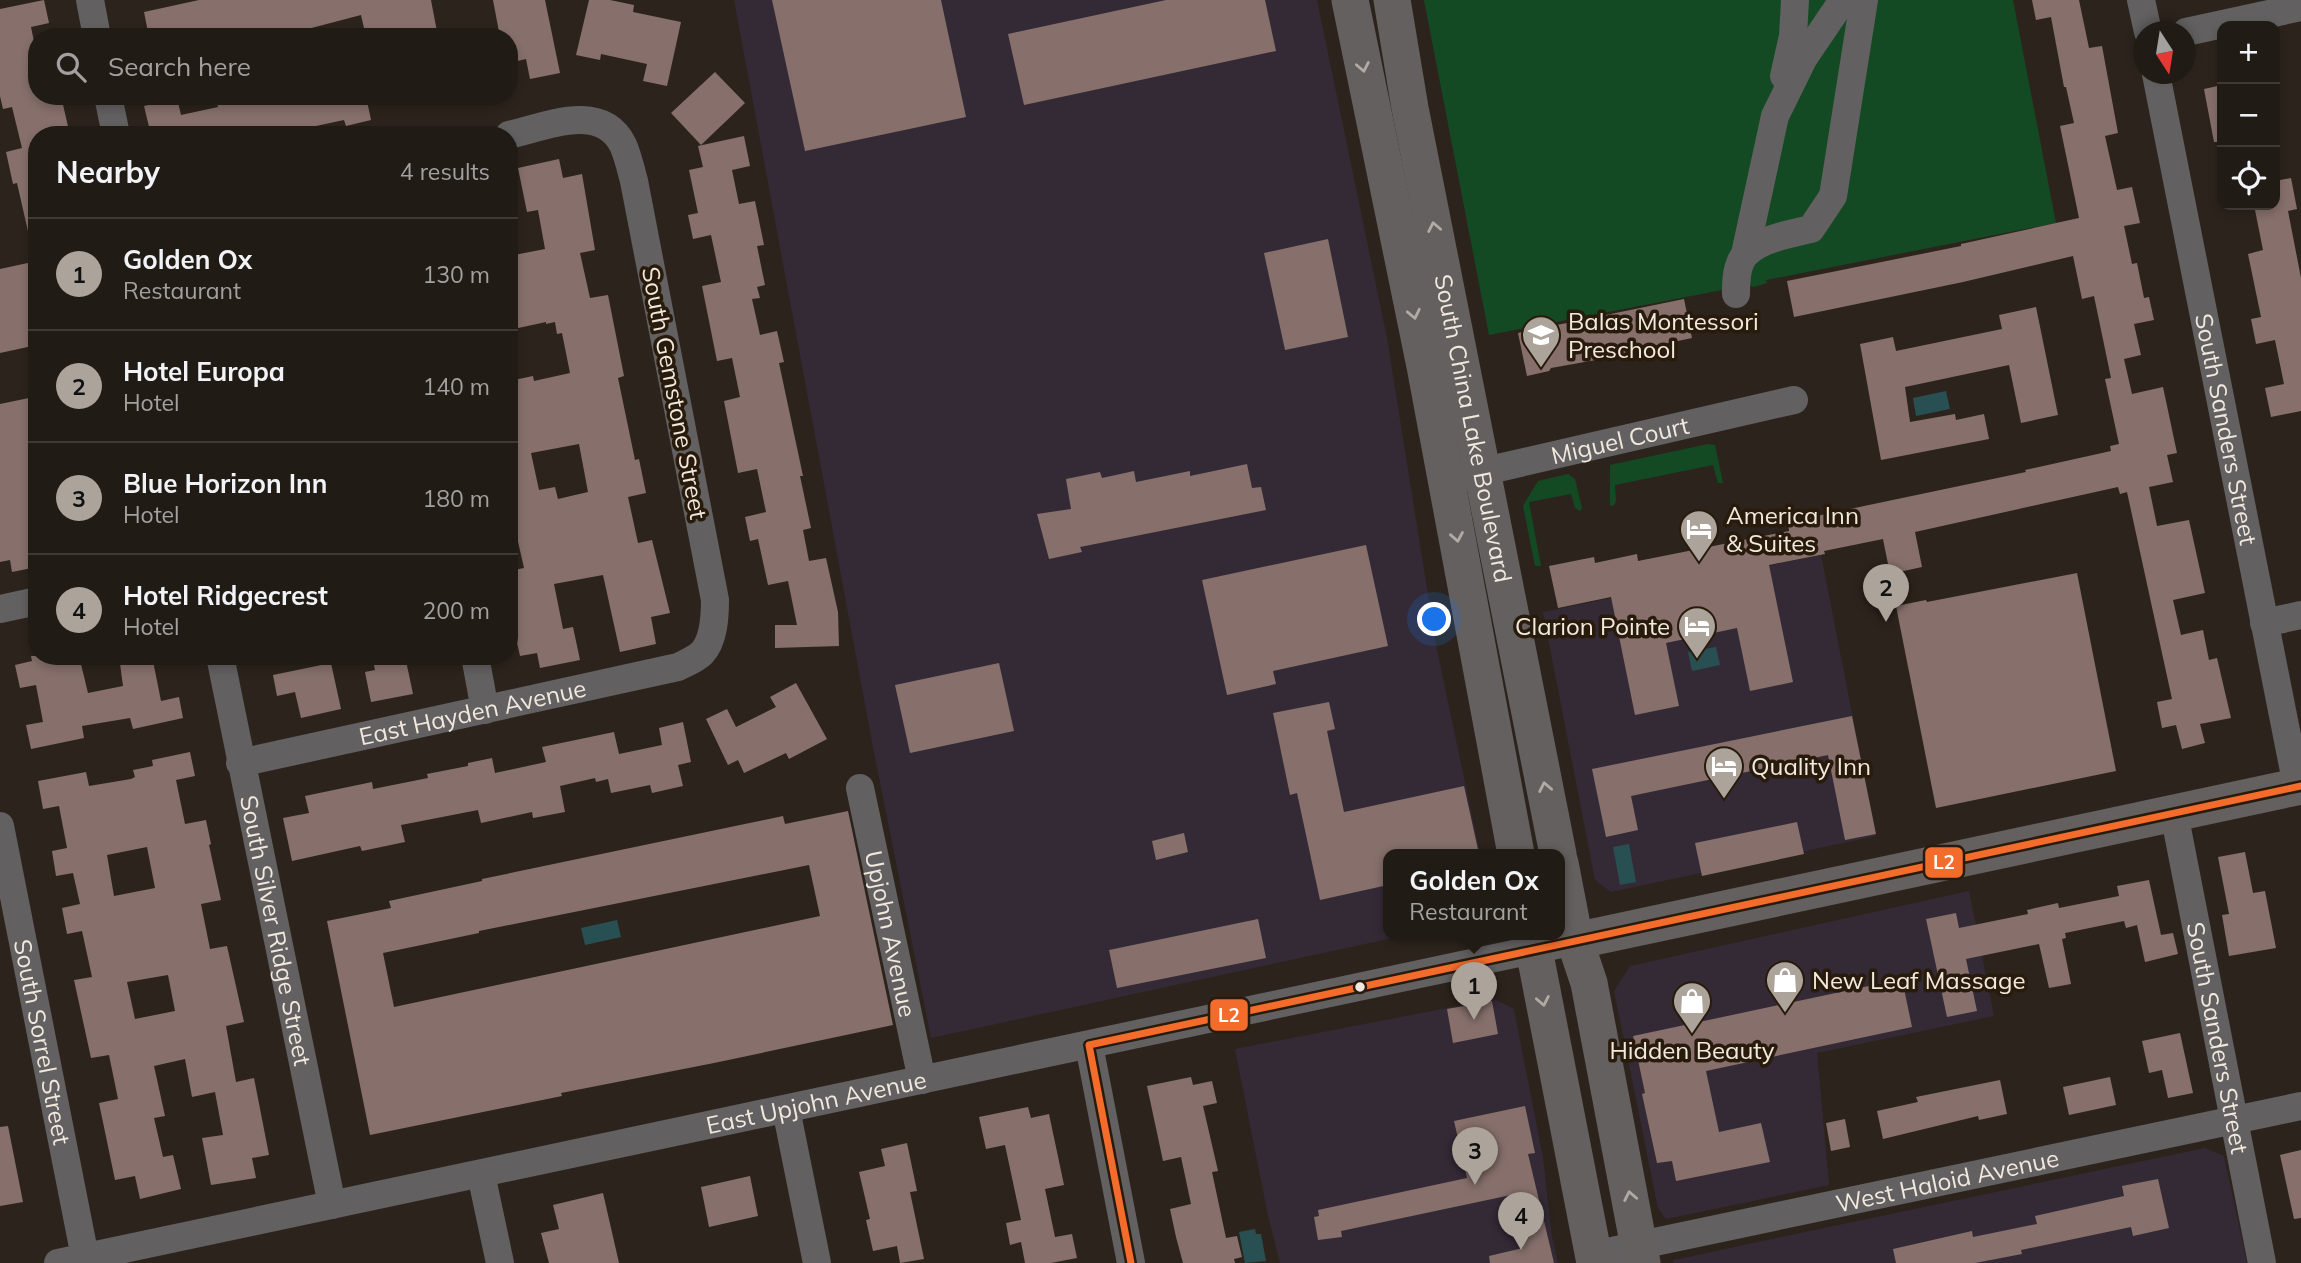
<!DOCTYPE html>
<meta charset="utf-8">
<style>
body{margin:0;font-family:Mulish,sans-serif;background:#29241e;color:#f1f3f6}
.controls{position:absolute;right:21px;top:21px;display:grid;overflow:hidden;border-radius:14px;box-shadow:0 4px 10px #0003}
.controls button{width:63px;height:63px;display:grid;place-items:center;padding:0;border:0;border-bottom:2px solid #3e3934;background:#211b15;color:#f1f3f6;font:35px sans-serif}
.compass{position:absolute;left:2133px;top:21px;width:63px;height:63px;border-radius:50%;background:#211b15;box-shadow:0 4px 10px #0003;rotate:168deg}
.you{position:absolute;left:1435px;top:620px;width:24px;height:24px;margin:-18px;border:5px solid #fff;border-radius:50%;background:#1a73e8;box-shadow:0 0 0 10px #1a73e833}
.badge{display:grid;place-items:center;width:46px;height:46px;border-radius:50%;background:#aca39a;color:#111;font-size:23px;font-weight:700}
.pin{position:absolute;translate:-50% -58px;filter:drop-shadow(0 2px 4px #0008)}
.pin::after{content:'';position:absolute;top:37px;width:24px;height:21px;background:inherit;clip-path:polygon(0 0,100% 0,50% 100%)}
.popup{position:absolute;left:1383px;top:849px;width:182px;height:91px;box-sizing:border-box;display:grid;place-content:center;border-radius:14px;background:#211b15;filter:drop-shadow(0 2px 5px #0005);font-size:23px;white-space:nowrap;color:#a2a1a0}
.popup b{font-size:26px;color:#f1f3f6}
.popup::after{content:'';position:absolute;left:50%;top:100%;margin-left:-14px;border:14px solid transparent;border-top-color:#211b15}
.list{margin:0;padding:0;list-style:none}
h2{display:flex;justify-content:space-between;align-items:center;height:91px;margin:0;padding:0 28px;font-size:30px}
h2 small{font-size:23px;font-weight:400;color:#a2a1a0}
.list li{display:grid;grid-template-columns:46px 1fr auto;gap:21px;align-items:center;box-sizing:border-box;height:112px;padding:0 28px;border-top:2px solid #3e3934}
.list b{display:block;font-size:26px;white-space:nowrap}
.list p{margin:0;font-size:23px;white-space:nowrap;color:#a2a1a0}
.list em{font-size:23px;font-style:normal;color:#a2a1a0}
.icon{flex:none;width:38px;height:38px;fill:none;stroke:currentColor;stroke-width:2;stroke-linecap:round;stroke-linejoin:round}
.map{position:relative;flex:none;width:2301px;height:1263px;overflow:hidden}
.search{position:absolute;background:#211b15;box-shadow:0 4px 10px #0003;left:28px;top:28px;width:490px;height:77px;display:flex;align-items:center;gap:18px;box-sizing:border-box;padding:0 24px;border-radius:28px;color:#a2a1a0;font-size:26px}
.panel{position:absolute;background:#211b15;box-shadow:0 4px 10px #0003;left:28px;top:126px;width:490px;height:539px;border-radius:28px}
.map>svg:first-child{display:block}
</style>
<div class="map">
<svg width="2301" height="1263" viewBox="0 0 2301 1263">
<rect width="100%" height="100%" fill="#2c241c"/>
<path fill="#342a36" d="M734,0H1317L1387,338L1436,645L1480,854H1388V934H1411L931,1038L873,747Z
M1821,555L1876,836L1611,892L1595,880L1543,612Z
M1969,891L1994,1016L1817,1053L1829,1185L1666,1219L1658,1208L1614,991L1630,966Z
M1494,999L1514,1009L1543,1158L1552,1237L1558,1263H1280L1267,1211L1235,1049Z
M2205,1148L2224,1156L2247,1263H1673L1674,1260L1786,1236Z"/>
<path fill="#134a23" d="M1424,0H2013L2056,223L1766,280L1767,283L1754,287L1748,285L1489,335Z
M1708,444L1715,445L1723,483H1718L1713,465L1615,485L1616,501L1614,505L1610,506V465Z
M1568,474L1575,479L1582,508L1580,511L1575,508L1571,494L1529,502L1541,566H1535L1523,506L1538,481Z"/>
<path fill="#285053" d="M1946,391L1950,409L1916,416L1913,398Z
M1716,647L1720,665L1692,671L1688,652Z
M1629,844L1636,882L1620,885L1613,847Z
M617,920L621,937L585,945L581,928Z
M1255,1229L1256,1234H1261L1266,1261L1245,1263L1239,1232Z"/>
<path fill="#87706c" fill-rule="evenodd" d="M44,0L49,23L31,27L37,56V96H61L70,135H37V239L30,240L17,183L13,184L6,152L22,148L12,107L3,109L0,96V9Z
M199,0H431L438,37H366L361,15L300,31L301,37H149L144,12Z
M493,0H545L560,73L530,79L526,59L509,63V37H500Z
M589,0H610L634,5L633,12L681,22L667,86L643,81L647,64L601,54L600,60L576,55Z
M772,0H941L966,117L805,151Z
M1166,0H1265L1276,51L1024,105L1008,34Z
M2032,0H2079L2089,48L2102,46L2118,133L2105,136L2117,190L2132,187L2140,223L2124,226L2132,264L2137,263L2144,298L2149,297L2154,320L2134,324L2141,355L2124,359L2132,394L2163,387L2177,453L2167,455L2173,482L2149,487L2157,526L2189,520L2205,593L2173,600L2181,635L2203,630L2209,660L2217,658L2231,718L2200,724L2205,743L2182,749L2176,725L2162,728L2157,702L2172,699L2127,492L2120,494L2118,487L1915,532L1922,567L1890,574L1883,539L1824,551L1825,554L1769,565L1793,682L1750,691L1737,628L1666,643L1679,706L1635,715L1611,597L1558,608L1549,566L1594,557L1595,563L1637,554L1638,561L1789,531L1788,522L2026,472L2025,470L2111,451L2110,446L2119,444L2105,379L2111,378L2094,296L2082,299L2073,256L1963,282L1794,317L1787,281L1961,246V244L2079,218L2060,126L2074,123L2066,87H2064L2051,17L2036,20Z
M715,72L745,103L701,145L671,113Z
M2222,85V142H2214L2204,89Z
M232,96H366L371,120L346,126L344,120L274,135H151L144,106L177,98L181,115L218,107L217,102L233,99Z
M744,136L750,166L732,170L739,204L755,201L764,245L757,246L765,285L757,287L760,298L752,299L760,335L777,331L784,362L779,363L803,476H800L811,528L803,530L809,561L826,558L838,612L839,646L775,648V625H797L788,581L768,585L758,539L750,541L745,517L766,512L757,469L738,473L724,401L740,397L732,358L717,361L702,286L721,282L711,235L693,239L688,215L698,213L689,170L703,167L698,146Z
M559,159L563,178L582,174L595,250L580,253L590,298L608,295L624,376L618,378L635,460L639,459L646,493L628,497L638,543L652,540L670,613L651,617L656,644L620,652L603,575L554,584L563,629L573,627L580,660L540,668L537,653L520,656L513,624L517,623L509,589V571L524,568L514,524L509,525V381L533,376L534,381L570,373L562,333L557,334L555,322L546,324V322L509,330V256L545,249L538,210L527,212L518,168ZM579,444L588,492L558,499L555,487L539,490L531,453Z
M2291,178L2297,209L2288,211L2301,278V411L2271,417L2265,388L2284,384L2275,340L2256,344L2251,319L2261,317L2248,254L2263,250L2254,205H2275V181Z
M1328,239L1348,337L1285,350L1264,253Z
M37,261V345L0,353V269Z
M1684,299L1692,338L1645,348L1646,351L1551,368L1549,371L1527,376L1518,333Z
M2036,307L2058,415L2021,423L2009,365L1905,387L1910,422L1955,414L1956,420L1984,414L1989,439L1881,460L1860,344L1893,337L1896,351L2002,329L1999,315Z
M29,398L37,437V567L12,572L10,560L0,562V404Z
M1247,464L1252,488L1261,487L1266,510L1080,547L1082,552L1049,559L1037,514L1071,509L1066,479L1100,472L1102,478L1134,471L1136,482L1190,471V476Z
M1366,545L1388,646L1273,671L1276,684L1227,695L1202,580Z
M2077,573L2116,771L1936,808L1896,606L1926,600L1927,602Z
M31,656H79L88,693L123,686L119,656H152L161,701L179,697L183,718L133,729L130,718L82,726L84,738L31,749L26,725L43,722L36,685L20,688L15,665L32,661Z
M372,656H405L413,694L371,702L365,672L375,670Z
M331,663L341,709L301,718L295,692L277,696L273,675Z
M999,663L1014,731L910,753L895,685Z
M796,683L827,739L789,759L786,753L744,773L738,760L728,765L706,719L727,709L736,727L776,707L770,697Z
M1329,702L1335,729L1327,731L1344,812L1464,786L1479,854H1388V885L1320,900L1297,793L1290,795L1273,713Z
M1852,716L1876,834L1845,840L1828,755L1631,796L1638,830L1606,837L1592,769Z
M683,722L691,762L678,765L683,786L652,793L650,785L611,793L608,779L596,782L595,778L560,786L565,812L533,818L532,812L481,823L478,810L401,825L405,842L362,851L360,846L292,861L283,818L309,813L305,796L372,782L373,789L428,778L427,774L468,766V763L492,758L495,773L546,762L542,747L614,732L619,754L662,745L659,728Z
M190,752L195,776L176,780L185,824L206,820L211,844L209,845L221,900L201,904L210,949L227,946L244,1022L226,1026L236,1082L254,1078L269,1155L252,1158L256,1178L211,1185L202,1138L223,1135L215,1092L192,1097L185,1059L154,1066L165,1116L154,1118L163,1157L173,1155L181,1189L140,1199L135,1176L115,1180L99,1103L118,1099L109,1055L91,1058L74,980L92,977L82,931L67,934L62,908L80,904L73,873L56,876L52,851L67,848L59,806L43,809L38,781L86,772L89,786L131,779L135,777L133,770L153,766L152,760ZM147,847L155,888L114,896L107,855ZM168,975L175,1011L135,1019L127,982Z
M848,811L893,1025L714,1063L561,1093L562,1096L370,1135L327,921L391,908L389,901L482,881V879L783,816L785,824ZM809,865L820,916L394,1007L383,953L479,933V931Z
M1797,822L1804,854L1702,876L1695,843Z
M1184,833L1188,852L1156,860L1152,841Z
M2245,852L2253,893L2265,891L2276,948L2229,956L2222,915L2229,914L2218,857Z
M2149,880L2161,935L2173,933L2178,954L2145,962L2137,925L2126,928L2124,921L2065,933L2066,938L2062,939L2071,984L2049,988L2039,944L1966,959L1977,1011L1947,1017L1926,919L1956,913L1959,928L2028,914L2027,910L2058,903L2059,908L2119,896L2117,886Z
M1258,919L1266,958L1117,988L1109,950Z
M1902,979L1912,1027L1706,1071L1719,1132L1761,1123L1770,1162L1676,1181L1672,1161L1657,1163L1642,1094L1645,1093L1633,1036Z
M1492,1001L1498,1034L1453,1043L1447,1009Z
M2180,1033L2193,1093L2168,1098L2162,1070L2149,1073L2142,1041Z
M1191,1077L1193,1085L1212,1081L1217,1103L1203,1106L1218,1171L1212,1172L1226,1238L1237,1236L1242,1257L1234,1259L1235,1263H1183L1176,1237L1170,1209L1191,1204L1181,1157L1163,1161L1147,1086Z
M2110,1077L2116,1105L2069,1115L2063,1087Z
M2000,1080L2007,1114L1979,1120L1978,1116L1883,1139L1877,1111L1918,1102L1916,1097Z
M1525,1106L1535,1153L1528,1154L1554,1263H1490L1489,1256L1523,1248L1511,1195L1341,1231L1342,1237L1318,1240L1314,1217L1319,1216L1318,1210L1467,1178L1454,1121Z
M1028,1107L1031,1118L1049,1114L1064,1185L1045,1189L1055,1237L1072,1234L1077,1258L1051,1263H1025L1021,1242L1010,1245L1006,1223L1021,1220L1005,1145L986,1149L979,1117Z
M1845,1119L1850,1147L1831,1151L1826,1123Z
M8,1126L23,1202L0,1206V1127Z
M907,1143L917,1191L910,1192L924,1259L900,1263L897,1246L873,1251L866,1220L870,1219L859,1172L885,1166L881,1149Z
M2301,1150V1218L2294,1219L2280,1155Z
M750,1176L758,1216L709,1227L701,1187Z
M2158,1179L2169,1228L2133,1236L2131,1227L2021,1250L2022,1254L1975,1263H1896L1893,1249L1972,1231L1973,1237L2037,1224L2035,1216L2124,1196L2122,1186Z
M603,1193L619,1263H549L541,1233L559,1229L553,1205Z"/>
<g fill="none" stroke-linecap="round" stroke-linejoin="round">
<g stroke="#626061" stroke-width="28">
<path d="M90,0L97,37"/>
<path d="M2141,0L2148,32"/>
<path d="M2186,32L2301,7"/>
<path id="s1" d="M2156,74L2297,786"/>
<path d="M1784,76L1793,36L1795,0"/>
<path d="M108,96L116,135"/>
<path d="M1745,254L1775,116L1803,59L1843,0"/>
<path d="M1736,294C1736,284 1736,271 1741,261C1751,240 1790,234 1811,229L1833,196L1864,0"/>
<path id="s2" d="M1463,476L1794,400"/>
<path d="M0,609L37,601"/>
<path d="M2264,623L2301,615"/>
<path id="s3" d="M220,656L332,1205"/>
<path d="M475,656L485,710"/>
<path id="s4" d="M240,763L678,667C686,663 696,659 702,653C714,640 715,616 715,600L634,181C631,170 628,156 623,145C601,101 545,127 509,135"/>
<path id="s5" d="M860,788L922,1080"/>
<path id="s6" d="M2174,813L2262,1263"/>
<path id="s7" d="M0,826L85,1257"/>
<path d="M1089,1045L1131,1263"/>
<path d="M786,1109L817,1263"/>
<path d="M481,1174L500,1263"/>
<path id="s8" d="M1593,1255L2301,1106"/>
<path id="s9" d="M58,1263L1575,941"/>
</g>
<g stroke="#64605f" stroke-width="37">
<path d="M1350,0L1425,366L1516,854"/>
<path id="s10" d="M1392,0L1410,108L1558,854"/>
<path d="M1560,863L1575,941L1589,983L1642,1263"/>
<path d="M1531,934L1595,1263"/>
<path d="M1575,941L2301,786"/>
</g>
<defs>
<path id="bus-1" d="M1131,1263L1089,1045L2301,786"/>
</defs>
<use href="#bus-1" stroke="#281b0c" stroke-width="12"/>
<use href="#bus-1" stroke="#f36c2b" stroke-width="7"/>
</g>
<defs><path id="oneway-chevron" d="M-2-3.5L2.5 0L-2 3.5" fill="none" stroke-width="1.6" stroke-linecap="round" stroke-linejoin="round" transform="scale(1.75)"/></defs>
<g stroke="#b2aba5">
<use href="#oneway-chevron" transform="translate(1363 67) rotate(79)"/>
<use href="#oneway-chevron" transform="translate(1434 227) rotate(-101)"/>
<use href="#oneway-chevron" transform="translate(1414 314) rotate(78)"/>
<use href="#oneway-chevron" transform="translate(1457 537) rotate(80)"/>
<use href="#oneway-chevron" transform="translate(1545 787) rotate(-101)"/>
<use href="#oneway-chevron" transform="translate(1543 1001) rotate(79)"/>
<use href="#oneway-chevron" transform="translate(1630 1196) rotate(-101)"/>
</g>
<defs>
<symbol id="school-pin" viewBox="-11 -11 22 30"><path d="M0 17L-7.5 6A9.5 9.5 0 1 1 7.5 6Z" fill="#aca39a" stroke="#281b0c"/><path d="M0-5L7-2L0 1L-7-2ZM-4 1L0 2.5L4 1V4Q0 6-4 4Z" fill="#fff"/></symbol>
<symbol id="hotel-pin" viewBox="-11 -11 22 30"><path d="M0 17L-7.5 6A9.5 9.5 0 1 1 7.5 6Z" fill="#aca39a" stroke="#281b0c"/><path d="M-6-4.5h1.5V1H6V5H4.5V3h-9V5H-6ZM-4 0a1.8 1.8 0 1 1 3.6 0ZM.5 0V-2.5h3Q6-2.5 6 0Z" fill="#fff"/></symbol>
<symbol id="shop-pin" viewBox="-11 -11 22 30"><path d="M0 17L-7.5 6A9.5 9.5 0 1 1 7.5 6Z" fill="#aca39a" stroke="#281b0c"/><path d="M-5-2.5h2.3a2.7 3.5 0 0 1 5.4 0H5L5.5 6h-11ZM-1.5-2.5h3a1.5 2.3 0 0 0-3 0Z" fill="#fff"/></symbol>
</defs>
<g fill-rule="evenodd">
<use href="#school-pin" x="1519" y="313" width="44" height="60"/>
<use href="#hotel-pin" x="1677" y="507" width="44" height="60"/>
<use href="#hotel-pin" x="1675" y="604" width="44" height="60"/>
<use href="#hotel-pin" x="1702" y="744" width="44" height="60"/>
<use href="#shop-pin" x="1763" y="958" width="44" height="60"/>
<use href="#shop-pin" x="1670" y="979" width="44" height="60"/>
</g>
<circle fill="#f1e8de" stroke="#281b0c" stroke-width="2.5" cx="1360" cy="987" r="6"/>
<g text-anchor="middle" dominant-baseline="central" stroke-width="7" stroke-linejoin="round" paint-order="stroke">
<g font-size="24" fill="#f1e8de" stroke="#281b0c" text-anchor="start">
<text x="1568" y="321">Balas Montessori<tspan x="1568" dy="28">Preschool</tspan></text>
<text x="1726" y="515">America Inn<tspan x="1726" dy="28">&amp; Suites</tspan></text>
<text x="1670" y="626" text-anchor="end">Clarion Pointe</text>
<text x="1751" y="766">Quality Inn</text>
<text x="1812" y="980">New Leaf Massage</text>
<text x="1692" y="1050" text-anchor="middle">Hidden Beauty</text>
</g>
<g font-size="24" fill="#f1e8de" stroke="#281b0c">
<text transform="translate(675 393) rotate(79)">South Gemstone Street</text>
<text stroke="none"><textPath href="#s10" startOffset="436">South China Lake Boulevard</textPath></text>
<text stroke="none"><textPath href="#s1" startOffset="362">South Sanders Street</textPath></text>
<text stroke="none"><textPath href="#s2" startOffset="161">Miguel Court</textPath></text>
<text stroke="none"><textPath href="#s4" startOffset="238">East Hayden Avenue</textPath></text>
<text stroke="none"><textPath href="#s3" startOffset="280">South Silver Ridge Street</textPath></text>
<text stroke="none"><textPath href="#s5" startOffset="149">Upjohn Avenue</textPath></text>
<text stroke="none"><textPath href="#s6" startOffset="229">South Sanders Street</textPath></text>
<text stroke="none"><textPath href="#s7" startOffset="220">South Sorrel Street</textPath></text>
<text stroke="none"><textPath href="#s9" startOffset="775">East Upjohn Avenue</textPath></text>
<text stroke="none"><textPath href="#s8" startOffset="362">West Haloid Avenue</textPath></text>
</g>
</g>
<g stroke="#281b0c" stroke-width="2.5">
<rect x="1924" y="846" width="40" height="33" rx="7" fill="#f36c2b"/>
<rect x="1209" y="998" width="40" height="34" rx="7" fill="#f36c2b"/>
</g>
<g font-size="19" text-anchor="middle" font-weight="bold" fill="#fff">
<text x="1944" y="869">L2</text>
<text x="1229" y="1022">L2</text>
</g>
</svg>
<div class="controls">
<button>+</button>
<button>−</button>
<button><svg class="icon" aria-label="locate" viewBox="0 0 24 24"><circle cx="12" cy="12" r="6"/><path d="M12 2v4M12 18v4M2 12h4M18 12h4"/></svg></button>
</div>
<svg class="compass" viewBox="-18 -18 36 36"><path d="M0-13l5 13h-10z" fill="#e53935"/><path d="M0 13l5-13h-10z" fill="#a2a1a0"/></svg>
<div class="you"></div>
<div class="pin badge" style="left:1474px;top:1020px">1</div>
<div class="popup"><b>Golden Ox</b>Restaurant</div>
<div class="pin badge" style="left:1886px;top:622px">2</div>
<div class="pin badge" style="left:1475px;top:1185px">3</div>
<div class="pin badge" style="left:1521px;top:1250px">4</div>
<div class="search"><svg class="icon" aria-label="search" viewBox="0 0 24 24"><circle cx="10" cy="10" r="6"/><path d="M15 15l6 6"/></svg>Search here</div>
<section class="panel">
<h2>Nearby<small>4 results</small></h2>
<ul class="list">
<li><span class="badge">1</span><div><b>Golden Ox</b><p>Restaurant</p></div><em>130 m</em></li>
<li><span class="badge">2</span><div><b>Hotel Europa</b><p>Hotel</p></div><em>140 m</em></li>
<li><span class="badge">3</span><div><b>Blue Horizon Inn</b><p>Hotel</p></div><em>180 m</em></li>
<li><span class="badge">4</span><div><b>Hotel Ridgecrest</b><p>Hotel</p></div><em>200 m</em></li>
</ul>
</section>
</div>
